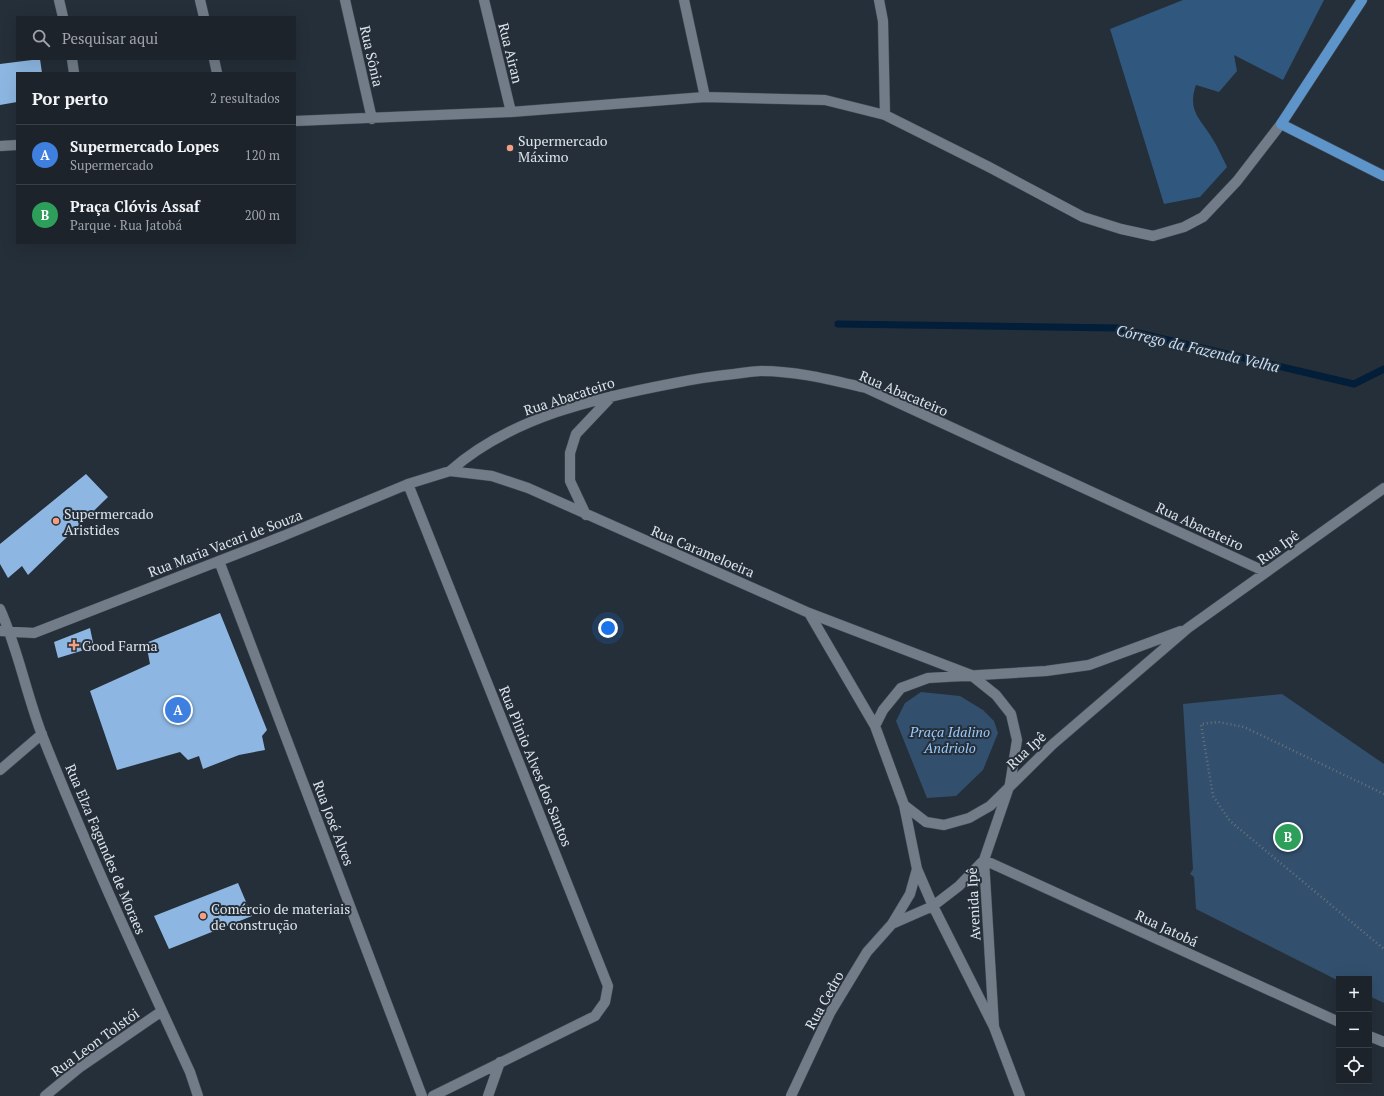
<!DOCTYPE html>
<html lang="pt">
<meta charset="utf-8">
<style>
body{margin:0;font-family:"PT Serif",serif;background:#252b33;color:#f1f3f6}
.controls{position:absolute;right:12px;bottom:12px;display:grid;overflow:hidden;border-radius:0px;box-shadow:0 4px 16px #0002}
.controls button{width:36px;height:36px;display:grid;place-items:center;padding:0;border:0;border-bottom:1px solid #3a4047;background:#1c232b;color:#f1f3f6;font:20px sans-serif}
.you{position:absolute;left:608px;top:628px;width:14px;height:14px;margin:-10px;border:3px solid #fff;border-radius:50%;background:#1a73e8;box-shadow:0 0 0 6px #1a73e833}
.badge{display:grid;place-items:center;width:26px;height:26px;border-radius:50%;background:#8bbbb9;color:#fff;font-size:13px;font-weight:700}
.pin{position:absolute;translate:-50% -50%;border:2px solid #fff;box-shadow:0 1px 4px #0006}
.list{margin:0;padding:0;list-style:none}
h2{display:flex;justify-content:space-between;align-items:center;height:52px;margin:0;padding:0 16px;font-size:17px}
h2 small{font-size:13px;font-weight:400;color:#a0a4a9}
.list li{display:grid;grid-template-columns:26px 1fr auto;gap:12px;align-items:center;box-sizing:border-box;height:60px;padding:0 16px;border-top:1px solid #3a4047}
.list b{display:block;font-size:15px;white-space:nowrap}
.list p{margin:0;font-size:13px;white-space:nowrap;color:#a0a4a9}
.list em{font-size:13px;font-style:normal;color:#a0a4a9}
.icon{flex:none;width:22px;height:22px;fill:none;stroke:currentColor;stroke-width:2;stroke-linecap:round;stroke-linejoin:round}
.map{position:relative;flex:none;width:1384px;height:1096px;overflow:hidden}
.search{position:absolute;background:#1c232b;box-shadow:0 4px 16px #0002;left:16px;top:16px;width:280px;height:44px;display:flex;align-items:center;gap:10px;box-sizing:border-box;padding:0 14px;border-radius:0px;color:#a0a4a9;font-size:15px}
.panel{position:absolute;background:#1c232b;box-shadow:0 4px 16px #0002;left:16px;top:72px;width:280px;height:172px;border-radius:0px}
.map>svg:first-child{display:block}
</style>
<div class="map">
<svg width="1384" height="1096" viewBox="0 0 1384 1096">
<rect width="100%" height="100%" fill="#252f39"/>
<path fill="#324f6d" d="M921,692L960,696L983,710L994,721L998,733L983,770L956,796L927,798L896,721L905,703Z
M1282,694L1384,764V1003L1369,996V979H1339V981L1196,909L1194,877L1190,874L1193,869L1183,704Z"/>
<path fill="#30577d" d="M1183,0H1324L1283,80L1234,55L1237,71L1219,92L1196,85C1187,111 1200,118 1212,138C1218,147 1222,157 1227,167L1200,197L1164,204L1110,29Z"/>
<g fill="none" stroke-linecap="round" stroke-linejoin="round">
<path stroke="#021e39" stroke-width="7" d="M838,324L1117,328L1354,384L1384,369"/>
</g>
<path fill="#8db7e2" d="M40,59L42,73H17V102L0,105V64Z
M86,474L108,497L28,575L22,566L8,578L0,564V544Z
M220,613L267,730L262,736L265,750L239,755L203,769L199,756L188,760L180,752L117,770L90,691L150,664L146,643Z
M90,628L94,647L58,658L54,642Z
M238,883L252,916L169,949L154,916Z"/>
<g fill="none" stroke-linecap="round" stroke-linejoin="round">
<defs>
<path id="minor" d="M59,0L63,17
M200,0L204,17
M345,0L372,119
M484,0L511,112
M684,0L705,97
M879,0L883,21L885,115
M72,59L74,73
M214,59L217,73
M295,121L511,112L705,97L825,100L885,115L989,167L1083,217L1121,229L1153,236L1184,227L1203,217L1237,181L1281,124
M0,146L17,145
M450,471C511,417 596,398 675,383C694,379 714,376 734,374C743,373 753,371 761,371C797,371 831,380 866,388L1266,572
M408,484L608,986L605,1002L595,1016L433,1096
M586,515L570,481V453L576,434L612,396
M219,561L422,1096
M0,609C18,649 26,693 42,735C87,849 139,961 190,1072L198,1096
M809,613L875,726L904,805L917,869L933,906L994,1027L1020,1096
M0,631L34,633L283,536L408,484L450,471L492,476L528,488L809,613L971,675L996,695L1011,714L1017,740L1010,784L984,860L994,1027
M875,726L883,710L901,688L928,678L1046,671L1089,665L1181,631
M0,770L42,734
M904,805L926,822L944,825L969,818L990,806L1053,744L1188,628L1384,488
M892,924L933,906L959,886L984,860L1339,1022
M1369,1036L1384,1042
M45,1096L79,1068L162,1011
M488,1096L500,1062
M791,1096L830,1013L867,952L892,924L910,894L917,869"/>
<path id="major" d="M1362,0L1281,124L1384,176"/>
</defs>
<use href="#minor" stroke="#444c55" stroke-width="11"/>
<use href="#major" stroke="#444c55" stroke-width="11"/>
<path stroke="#69727b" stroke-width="2.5" stroke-dasharray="1 3" stroke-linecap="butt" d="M1384,794L1244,727L1218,722L1201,724L1213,796L1230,821L1384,949"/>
<use href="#minor" stroke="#717c88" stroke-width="10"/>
<use href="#major" stroke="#5d95cb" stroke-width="10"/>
</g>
<g fill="#f39f83" stroke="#252f39" stroke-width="1.5">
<circle cx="510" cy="148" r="4"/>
<circle cx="56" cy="521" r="4"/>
<path d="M72 639h4v4h4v4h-4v4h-4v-4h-4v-4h4z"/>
<circle cx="203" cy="916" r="4"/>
</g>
<g text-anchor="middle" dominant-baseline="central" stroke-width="4" stroke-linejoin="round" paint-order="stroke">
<g font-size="14" fill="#dde3ea" stroke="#252f39">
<text transform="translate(511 53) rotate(76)">Rua Airan</text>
<text transform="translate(372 56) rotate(77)">Rua Sônia</text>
<text transform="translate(904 393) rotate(23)">Rua Abacateiro</text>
<text transform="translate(569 396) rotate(-18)">Rua Abacateiro</text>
<text transform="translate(1200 526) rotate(25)">Rua Abacateiro</text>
<text transform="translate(225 543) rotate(-21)">Rua Maria Vacari de Souza</text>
<text transform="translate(1278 547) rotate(-36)">Rua Ipê</text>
<text transform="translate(703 551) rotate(23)">Rua Carameloeira</text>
<text transform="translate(1026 750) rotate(-43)">Rua Ipê</text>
<text transform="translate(536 766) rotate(68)">Rua Plinio Alves dos Santos</text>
<text transform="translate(334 823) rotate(69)">Rua José Alves</text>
<text transform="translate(106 849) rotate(67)">Rua Elza Fagundes de Moraes</text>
<text transform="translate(973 904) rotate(-93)">Avenida Ipê</text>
<text transform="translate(1167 928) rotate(25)">Rua Jatobá</text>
<text transform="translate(824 1000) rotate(-61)">Rua Cedro</text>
<text transform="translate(95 1042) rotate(-36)">Rua Leon Tolstói</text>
</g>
<g font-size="14" fill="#dde3ea" stroke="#252f39" text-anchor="start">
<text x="518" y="140">Supermercado<tspan x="518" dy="16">Máximo</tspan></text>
<text x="64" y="513">Supermercado<tspan x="64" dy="16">Aristides</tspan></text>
<text x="82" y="645">Good Farma</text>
<text x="211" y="908">Comércio de materiais<tspan x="211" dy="16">de construção</tspan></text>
</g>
<g font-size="14" font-style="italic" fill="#9acafb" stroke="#252f39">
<text x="950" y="731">Praça Idalino<tspan x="950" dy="16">Andriolo</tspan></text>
</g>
<g font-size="15" font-style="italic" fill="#c8dff8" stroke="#252f39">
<text transform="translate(1198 348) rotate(13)">Córrego da Fazenda Velha</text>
</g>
</g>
</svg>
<div class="controls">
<button>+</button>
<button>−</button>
<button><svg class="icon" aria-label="locate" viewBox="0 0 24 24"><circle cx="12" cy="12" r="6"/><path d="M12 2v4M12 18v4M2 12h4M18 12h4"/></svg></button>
</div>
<div class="you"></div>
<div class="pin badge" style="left:178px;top:710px;background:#3f7fe0">A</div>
<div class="pin badge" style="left:1288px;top:837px;background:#2e9e5b">B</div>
<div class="search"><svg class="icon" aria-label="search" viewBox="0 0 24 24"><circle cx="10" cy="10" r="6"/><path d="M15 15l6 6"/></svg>Pesquisar aqui</div>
<section class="panel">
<h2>Por perto<small>2 resultados</small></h2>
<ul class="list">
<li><span class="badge" style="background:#3f7fe0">A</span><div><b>Supermercado Lopes</b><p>Supermercado</p></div><em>120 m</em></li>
<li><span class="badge" style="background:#2e9e5b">B</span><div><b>Praça Clóvis Assaf</b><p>Parque · Rua Jatobá</p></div><em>200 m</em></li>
</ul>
</section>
</div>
